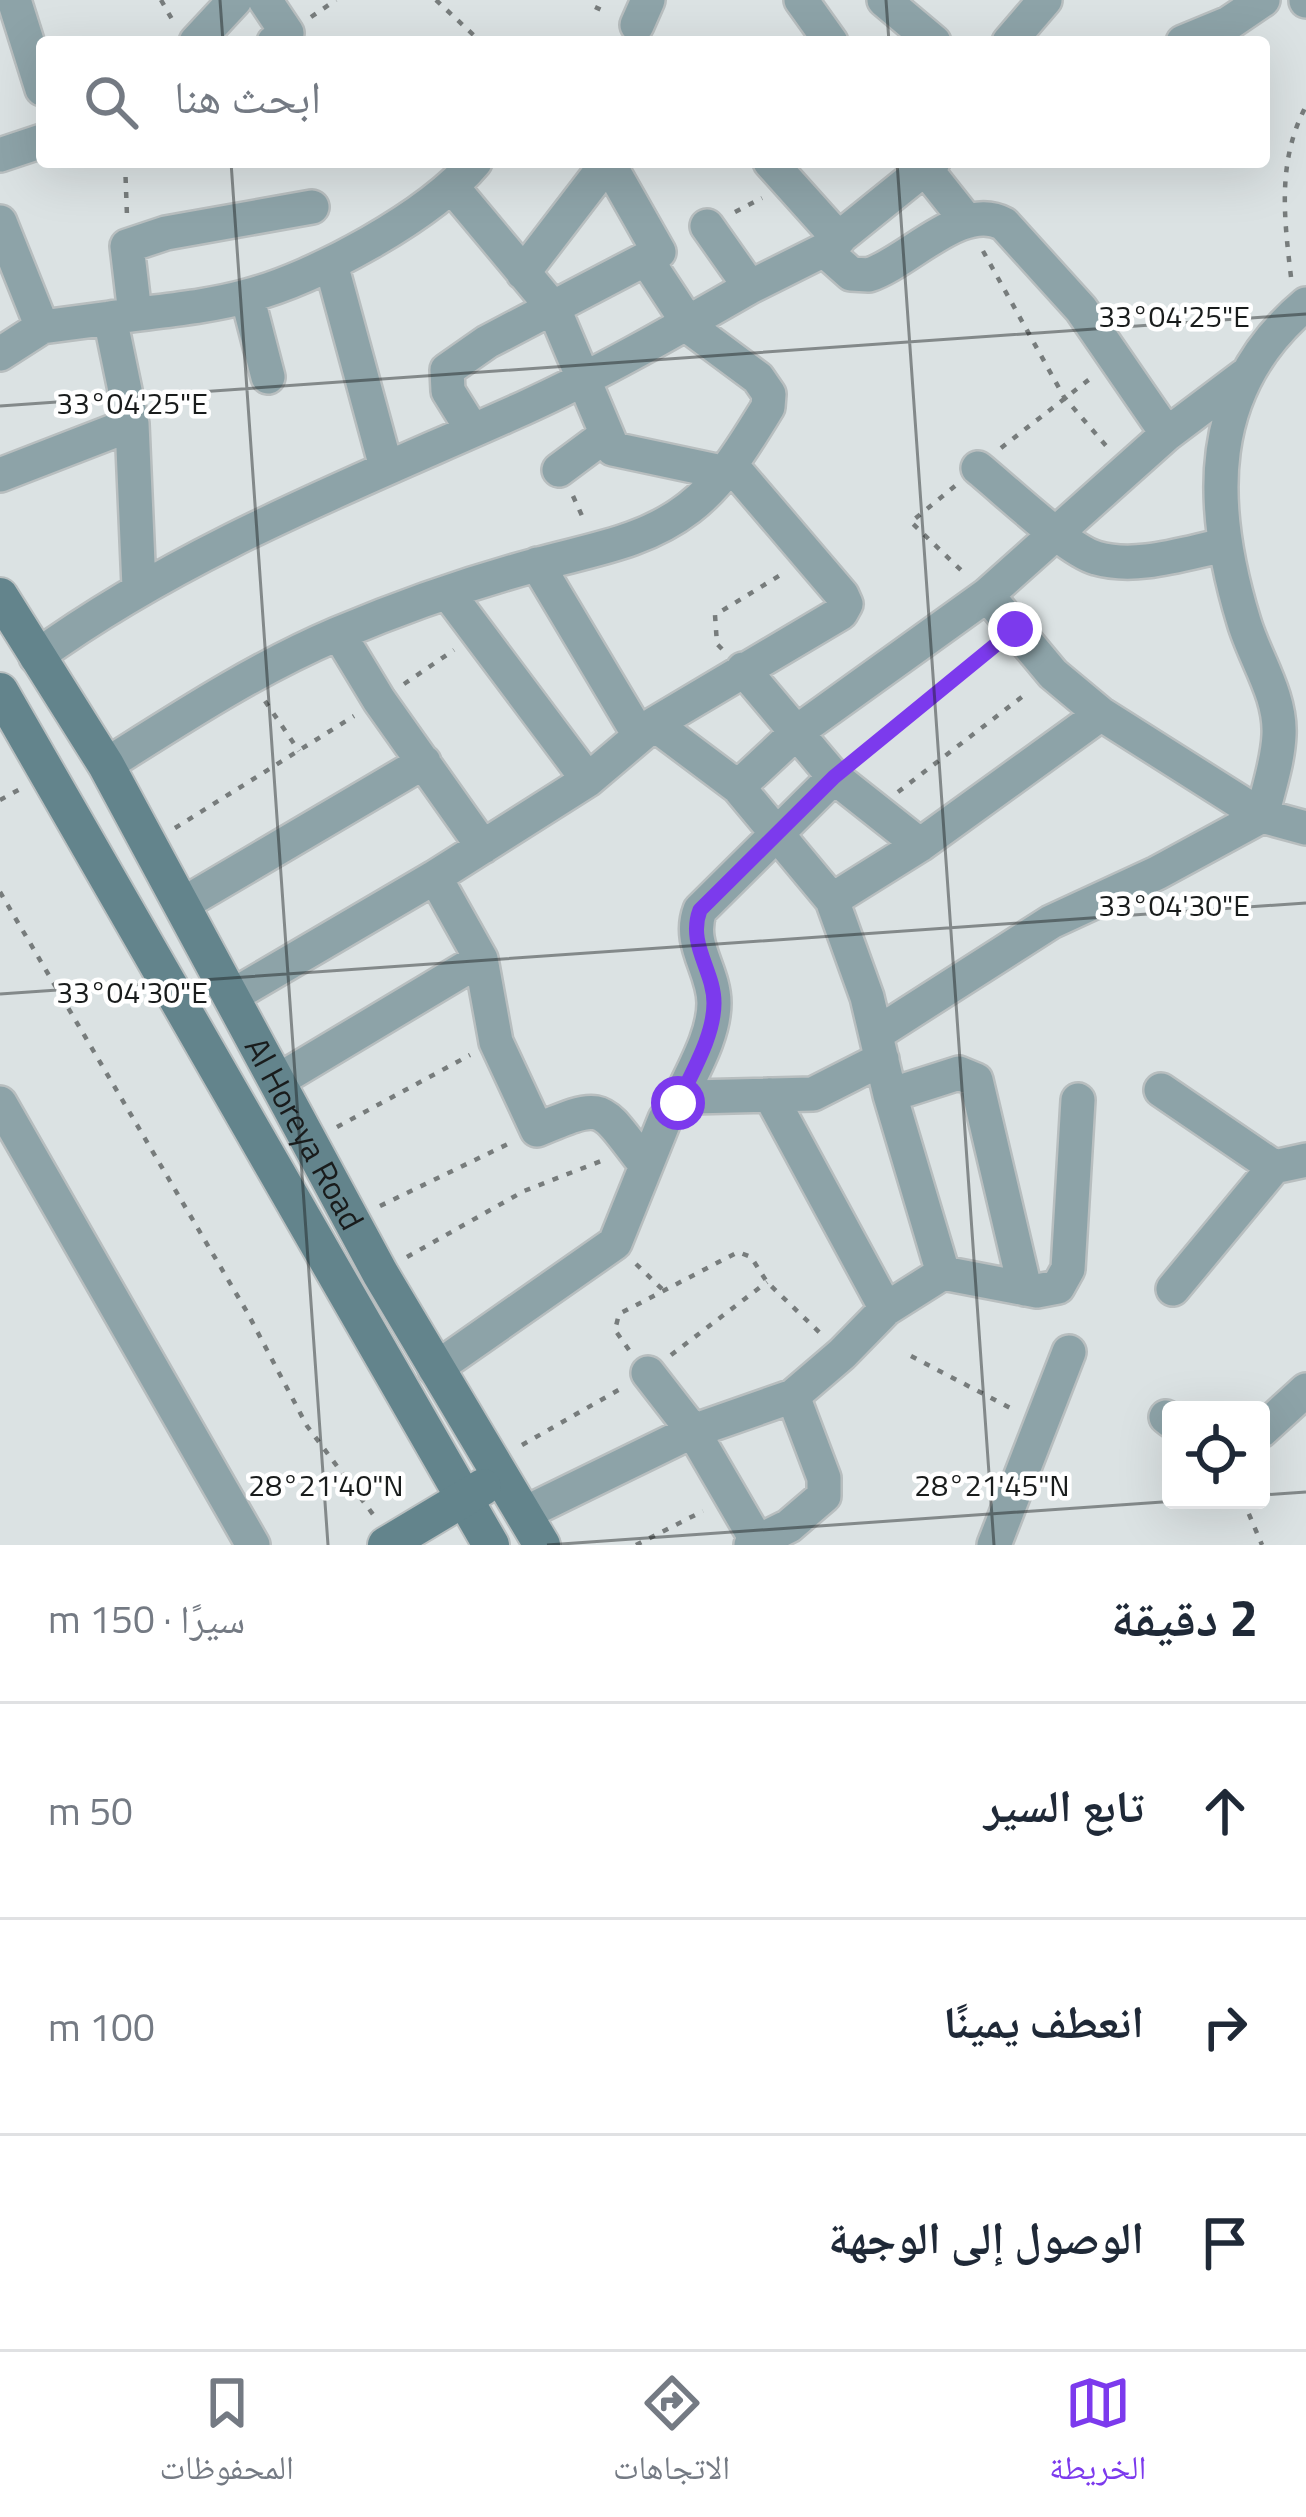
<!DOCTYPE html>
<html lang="ar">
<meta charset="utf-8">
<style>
body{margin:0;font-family:"Titillium Web","Noto Naskh Arabic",sans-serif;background:#f2f2f3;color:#1f2937;direction:rtl}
.controls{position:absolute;right:36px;bottom:36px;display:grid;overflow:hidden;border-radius:12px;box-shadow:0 12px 48px #0002}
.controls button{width:108px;height:108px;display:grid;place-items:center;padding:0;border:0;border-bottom:3px solid #e0e1e3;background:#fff;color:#1f2937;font:60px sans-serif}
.stop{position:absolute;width:36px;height:36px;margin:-27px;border:9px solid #7c3aed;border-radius:50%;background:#fff}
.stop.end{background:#7c3aed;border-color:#fff;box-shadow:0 3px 12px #0008}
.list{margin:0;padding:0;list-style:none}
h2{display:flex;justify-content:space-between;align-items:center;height:156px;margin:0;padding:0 48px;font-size:51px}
h2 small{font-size:39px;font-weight:400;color:#747a83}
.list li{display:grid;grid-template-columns:78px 1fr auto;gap:36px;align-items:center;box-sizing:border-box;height:216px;padding:0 48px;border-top:3px solid #e0e1e3}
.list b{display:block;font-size:45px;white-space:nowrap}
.list em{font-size:39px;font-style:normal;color:#747a83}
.icon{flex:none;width:66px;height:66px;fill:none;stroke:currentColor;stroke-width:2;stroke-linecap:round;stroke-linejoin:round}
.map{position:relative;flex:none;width:1306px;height:1545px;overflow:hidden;direction:ltr}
.search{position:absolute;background:#fff;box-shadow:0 12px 48px #0002;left:36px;right:36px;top:36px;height:132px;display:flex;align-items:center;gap:30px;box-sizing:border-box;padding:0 42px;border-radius:12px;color:#747a83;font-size:45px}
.sheet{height:804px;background:#fff}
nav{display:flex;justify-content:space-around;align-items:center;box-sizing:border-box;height:168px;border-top:3px solid #e0e1e3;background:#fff;font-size:33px;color:#747a83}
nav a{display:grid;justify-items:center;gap:6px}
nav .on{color:#7c3aed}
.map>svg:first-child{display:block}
</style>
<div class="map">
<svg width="1306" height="1545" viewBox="0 0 1306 1545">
<rect width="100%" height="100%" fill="#dbe2e3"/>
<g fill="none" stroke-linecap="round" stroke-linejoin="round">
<defs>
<path id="street" d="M14,0L42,89
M265,0L287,33L274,42
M801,0L831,42
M884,0L934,42
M1306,0V1
M637,25L648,0
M196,42L235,0
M1009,42L1045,0
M1183,42L1229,23L1263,0
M0,155L42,141
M770,162L839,239
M920,162L966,220
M453,188L554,309L613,449L726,473
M0,222L42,327
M707,226L750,287L824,250L933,162
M824,250L851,274L869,275C910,261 962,201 1004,224L1081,309L1167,434L1244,376
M331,264L386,467
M523,273L608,162
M247,296L268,377
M135,314L127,246L166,233L312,207
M0,354L42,327L110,318
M471,428L448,391L447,370L487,342L659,252L608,162
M978,468C1004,489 1069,551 1096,558C1137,570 1185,553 1225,545
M559,470L606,435
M0,475L132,424
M537,564L639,735
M139,587L132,424L110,318C155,311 204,308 247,296C316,278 430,216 475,162
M448,593L588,780
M987,595L1053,674L1101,714L1262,816L1306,828
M339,634L379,700L483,847
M36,657C185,549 357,483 524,408C601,373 677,329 750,287
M743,669L834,777L920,845
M654,724L738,787L832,900L867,997L890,1095L943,1273
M106,765C182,717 255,669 337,634C401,607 469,583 536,565C589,550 644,543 689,508C724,481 745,444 768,407L769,394L758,378L692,329L646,259
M738,787L798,731L987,595L1167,434
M435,877L481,959
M832,900L920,845L1101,714
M183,904L424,762
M232,996L435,877L588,780L654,724L841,613L846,604L842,595L731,465
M876,1034L1051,922L1157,873L1262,816C1268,790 1278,762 1279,735C1281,695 1255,659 1244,622C1208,505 1204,389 1306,304
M279,1080L481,959L496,1042L537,1130C606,1101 599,1105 644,1163
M1161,1090L1274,1167
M770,1095L886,1309
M890,1095L959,1073L976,1080L1025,1289
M0,1103L253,1545
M678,1103C691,1073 714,1037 714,1003C714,970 687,944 700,910L834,777
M1173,1289L1274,1167L1306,1160
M435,1369L615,1243L665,1119L678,1103L692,1097L813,1094L882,1059
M648,1373L693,1431L757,1541
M1166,1417L1171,1421
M1261,1431L1306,1390
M523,1514L693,1431L793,1396L842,1354L886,1309L943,1273L1037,1291L1058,1287L1068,1269L1078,1100
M751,1545L789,1526L824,1496V1478L793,1396
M994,1545L1069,1352"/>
<g id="secondary">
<path id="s1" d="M0,596L106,765L380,1273L542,1545"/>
<path d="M0,691L491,1545"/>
<path d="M386,1545L483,1487"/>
</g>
</defs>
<use href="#street" stroke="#b8bebf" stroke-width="38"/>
<use href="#secondary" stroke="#b8bebf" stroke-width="40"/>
<path stroke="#777c7c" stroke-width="4.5" stroke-dasharray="6 9" stroke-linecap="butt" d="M161,0L173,21
M436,0L481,42
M595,7L608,13
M311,17L336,0
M125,162L127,216
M735,212L762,198
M983,251L1064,397L1108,448
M1291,277C1284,217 1277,161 1306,106
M1001,448L1091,378
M955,486L911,522L965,574
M573,496L583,518
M722,649L717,644L715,615L782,574
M404,684L454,650
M265,701L299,751
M857,758L992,647
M898,792L1027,693
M0,800L22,788
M175,828L354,716
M0,892L247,1312L307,1426L375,1517
M337,1127L470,1055
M380,1206L510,1143
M407,1257L524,1191L601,1161
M636,1264L662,1289
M629,1350L615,1330L619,1314L738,1252L751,1257L767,1282L820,1333
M671,1355L767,1282
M911,1356L1014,1410
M522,1445L622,1388
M1243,1500L1262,1545
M636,1545L703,1511"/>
<use href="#street" stroke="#8da3a8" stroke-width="33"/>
<use href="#secondary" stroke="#63848c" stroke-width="36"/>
</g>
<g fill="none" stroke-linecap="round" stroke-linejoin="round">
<path stroke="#7c3aed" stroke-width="15" d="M678,1103C691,1073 714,1037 714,1003C714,970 687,944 700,910L834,777L1015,629"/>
</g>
<path fill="none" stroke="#191c1c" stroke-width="3" stroke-opacity="0.45" d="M220,0L223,42M886,0L889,42M231,162L328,1545M897,162L994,1545M0,406L1306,314M0,994L1306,903M1261,1495L1306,1492M547,1545L1191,1500"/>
<g text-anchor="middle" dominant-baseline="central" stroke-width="9" stroke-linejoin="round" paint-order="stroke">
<g font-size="33" fill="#191c1c" stroke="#fff">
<text stroke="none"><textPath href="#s1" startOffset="618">Al Horeya Road</textPath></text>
</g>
</g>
<g font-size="30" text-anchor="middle" fill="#191c1c" stroke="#fff" stroke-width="9" stroke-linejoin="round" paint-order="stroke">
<text x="1174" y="327">33°04'25"E</text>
<text x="132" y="414">33°04'25"E</text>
<text x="1174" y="916">33°04'30"E</text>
<text x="132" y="1003">33°04'30"E</text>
<text x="326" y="1496">28°21'40"N</text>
<text x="992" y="1496">28°21'45"N</text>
</g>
</svg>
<div class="controls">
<button><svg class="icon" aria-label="locate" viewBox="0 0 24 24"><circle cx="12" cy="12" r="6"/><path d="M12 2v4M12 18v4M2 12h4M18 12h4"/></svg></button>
</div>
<div class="stop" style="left:678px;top:1103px"></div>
<div class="stop end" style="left:1015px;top:629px"></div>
<div class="search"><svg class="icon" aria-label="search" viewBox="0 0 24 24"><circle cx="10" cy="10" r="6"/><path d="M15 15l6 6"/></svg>ابحث هنا</div>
</div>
<section class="sheet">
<h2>2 دقيقة<small>سيرًا · 150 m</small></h2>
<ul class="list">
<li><svg class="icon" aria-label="ahead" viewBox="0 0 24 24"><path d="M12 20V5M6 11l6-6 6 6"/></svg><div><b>تابع السير</b></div><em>50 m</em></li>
<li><svg class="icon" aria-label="right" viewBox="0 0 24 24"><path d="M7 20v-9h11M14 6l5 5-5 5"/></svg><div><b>انعطف يمينًا</b></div><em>100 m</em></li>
<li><svg class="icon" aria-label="arrive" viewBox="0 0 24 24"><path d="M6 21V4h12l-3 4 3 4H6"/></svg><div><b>الوصول إلى الوجهة</b></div></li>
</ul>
</section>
<nav>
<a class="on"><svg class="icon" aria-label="map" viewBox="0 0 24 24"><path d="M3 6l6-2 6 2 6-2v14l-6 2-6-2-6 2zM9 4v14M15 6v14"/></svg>الخريطة</a>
<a><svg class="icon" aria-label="directions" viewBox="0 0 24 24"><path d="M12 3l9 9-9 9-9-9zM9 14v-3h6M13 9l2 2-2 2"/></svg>الاتجاهات</a>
<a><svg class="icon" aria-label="saved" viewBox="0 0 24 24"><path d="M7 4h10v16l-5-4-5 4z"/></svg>المحفوظات</a>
</nav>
